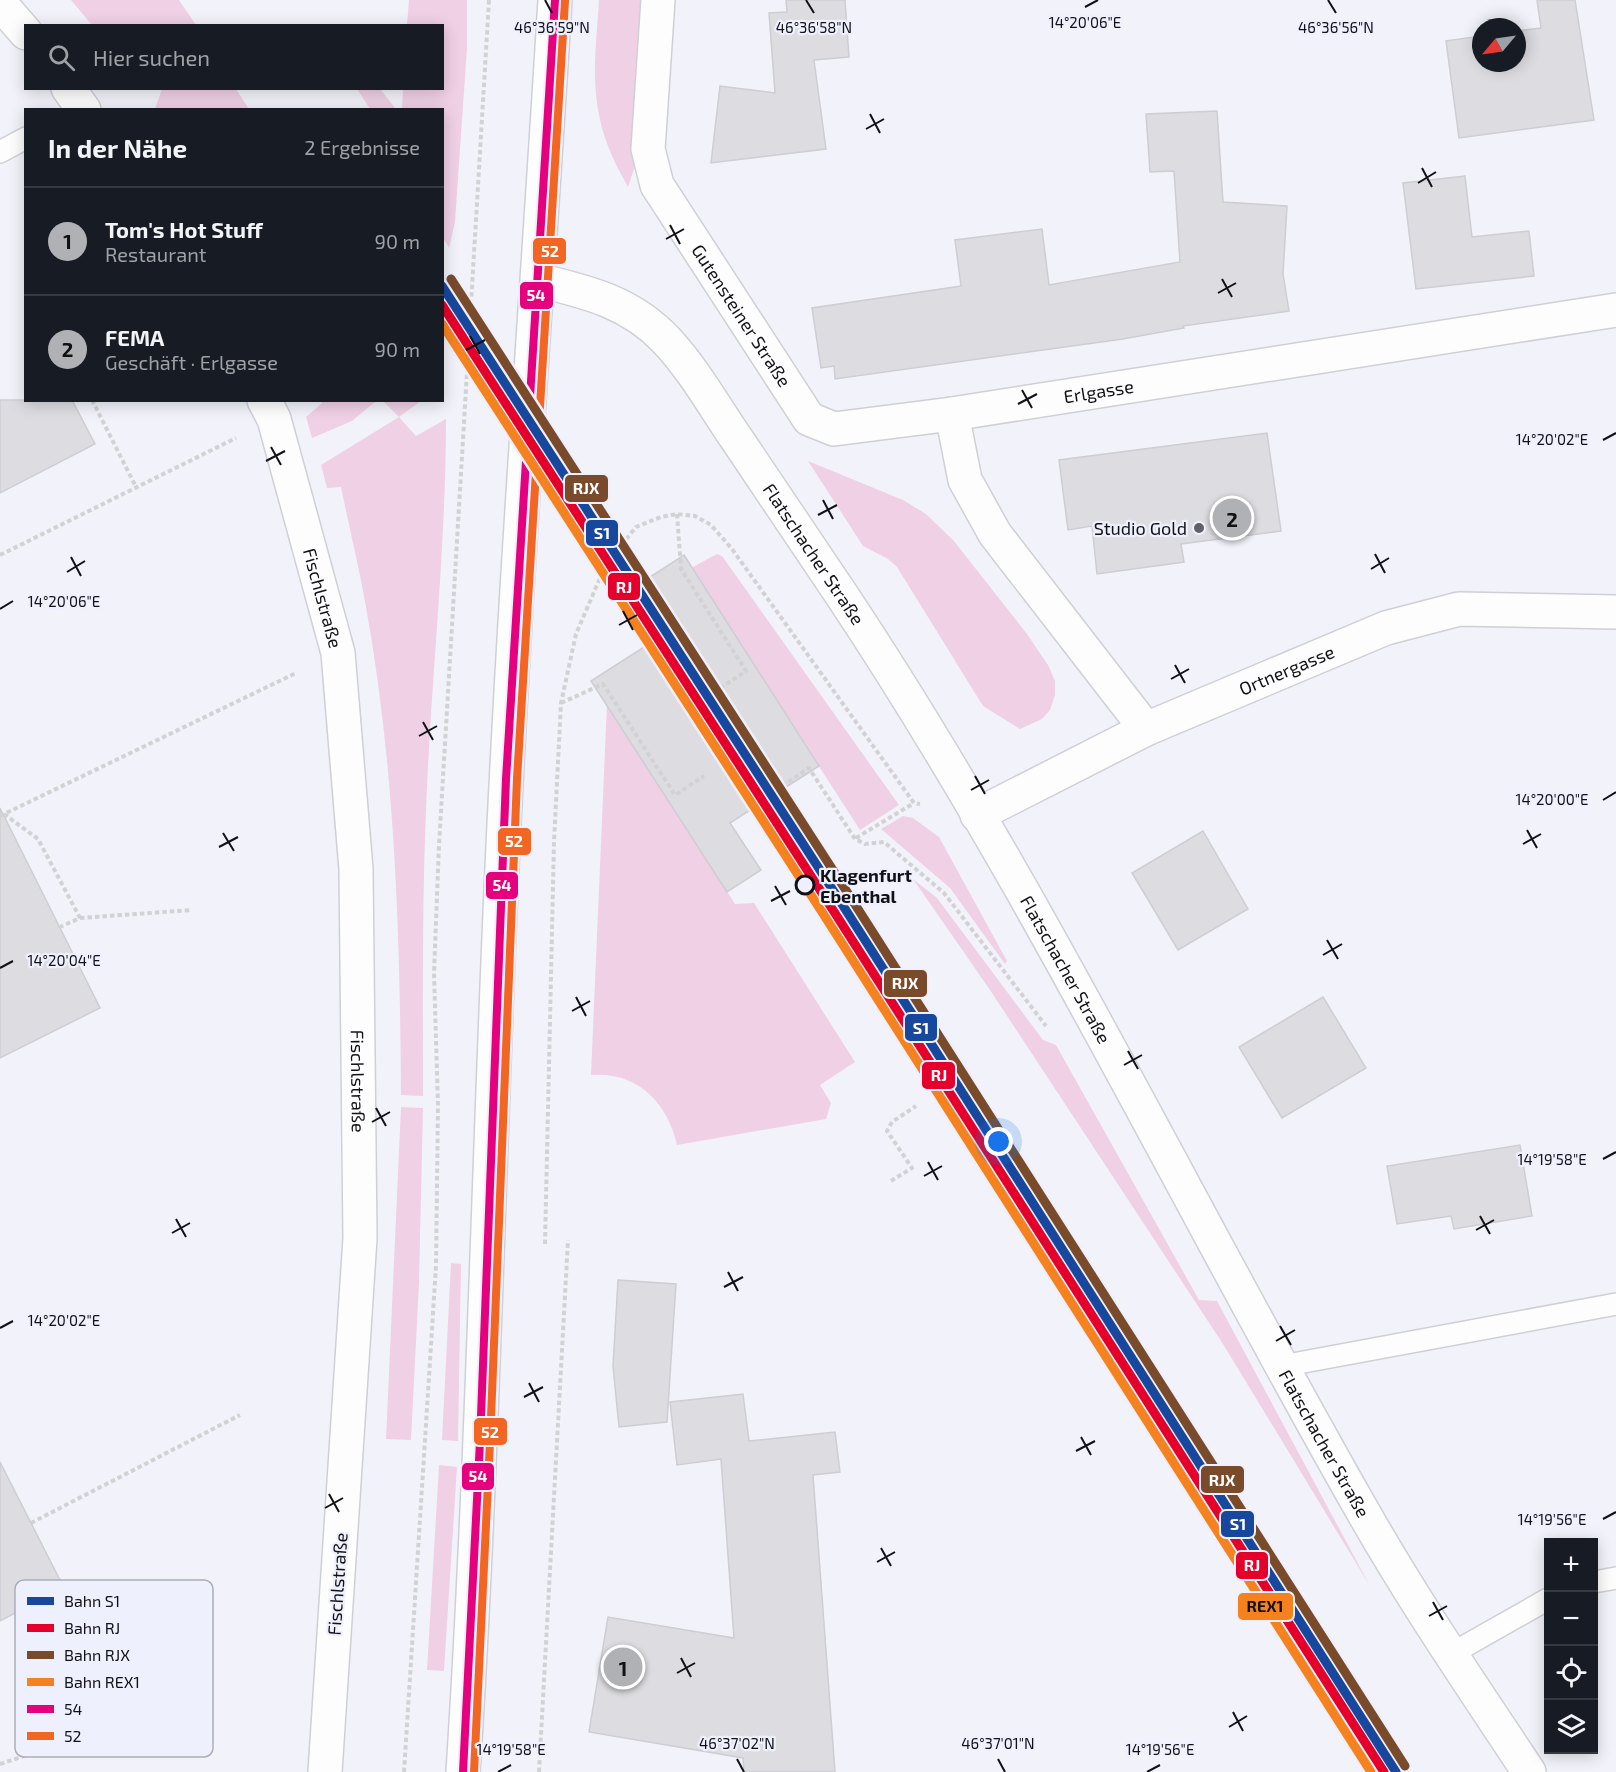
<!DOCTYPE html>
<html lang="de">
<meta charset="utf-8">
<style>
body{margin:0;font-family:"Exo 2",sans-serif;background:#20242c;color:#f1f3f6}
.controls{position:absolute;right:18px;bottom:18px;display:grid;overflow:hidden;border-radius:0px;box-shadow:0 3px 15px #0003}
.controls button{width:54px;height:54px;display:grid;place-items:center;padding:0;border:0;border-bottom:2px solid #363941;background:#171b24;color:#f1f3f6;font:30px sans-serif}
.compass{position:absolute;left:1472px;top:18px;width:54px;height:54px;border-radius:50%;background:#171b24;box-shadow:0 3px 15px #0003;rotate:241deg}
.you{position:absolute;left:999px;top:1142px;width:21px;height:21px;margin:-15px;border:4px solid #fff;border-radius:50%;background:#1a73e8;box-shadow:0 0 0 9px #1a73e833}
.badge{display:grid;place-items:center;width:39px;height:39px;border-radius:50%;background:#b0b1b5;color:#111;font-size:20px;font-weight:700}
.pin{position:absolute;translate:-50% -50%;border:3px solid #fff;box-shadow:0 2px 6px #0006}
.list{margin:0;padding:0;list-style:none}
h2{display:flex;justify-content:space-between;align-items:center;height:78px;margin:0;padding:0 24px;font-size:26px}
h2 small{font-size:20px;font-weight:400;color:#9ea1a6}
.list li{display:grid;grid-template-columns:39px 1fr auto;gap:18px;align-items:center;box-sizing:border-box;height:108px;padding:0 24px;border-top:2px solid #363941}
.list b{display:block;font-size:22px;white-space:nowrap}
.list p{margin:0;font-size:20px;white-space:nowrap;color:#9ea1a6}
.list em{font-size:20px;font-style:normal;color:#9ea1a6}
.icon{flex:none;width:33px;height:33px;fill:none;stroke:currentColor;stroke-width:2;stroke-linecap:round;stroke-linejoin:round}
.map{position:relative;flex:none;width:1616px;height:1772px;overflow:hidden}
.search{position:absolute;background:#171b24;box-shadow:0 3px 15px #0003;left:24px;top:24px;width:420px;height:66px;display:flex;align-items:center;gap:15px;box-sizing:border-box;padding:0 21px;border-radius:0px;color:#9ea1a6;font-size:22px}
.panel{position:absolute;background:#171b24;box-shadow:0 3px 15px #0003;left:24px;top:108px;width:420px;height:294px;border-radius:0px}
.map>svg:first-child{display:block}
</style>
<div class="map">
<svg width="1616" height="1772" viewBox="0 0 1616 1772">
<rect width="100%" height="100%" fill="#f2f3fa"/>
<path fill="#f0d0e5" d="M71,0H179L196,25H92Z
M409,0H467V48L455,222L449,248L443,237L442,110L402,109L403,89L442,88V26L407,25Z
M599,0H644L634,169L628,187C615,164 604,141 599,115C591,78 597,37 599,0Z
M162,89H236L249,109H155Z
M357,89H380L396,109H370Z
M321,401V400L376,401L352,421L312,438L306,417L322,403Z
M383,401H421L399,417L416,436L446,419C446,549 431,679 426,810C422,905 423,1001 423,1096L401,1095C400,933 395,767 366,607C359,567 349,527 341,487L327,488L321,465L399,417Z
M808,461L903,500L926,514L954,541L1027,634L1048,665L1055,681V695L1050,710L1042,719L1020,729L983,706L897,567L888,559L863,546Z
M717,554L722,556L899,805L860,830L691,568Z
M607,704L735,904L754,903L855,1062L820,1085L831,1103L826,1119L677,1145C668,1103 637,1071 591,1075Z
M903,816L913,818L939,837L1007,961L1005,964L950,888L881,829Z
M913,879L937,898L1043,1040L1056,1045L1199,1300L1217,1301L1370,1586L1223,1344L990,990Z
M401,1107L423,1108L419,1283L411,1440L386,1439Z
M451,1263L461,1264L458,1441L442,1440Z
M439,1465L457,1467L444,1671L427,1670Z"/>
<path fill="#dddce1" stroke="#cecdd3" stroke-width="1.5" d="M786,0H845L849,57L814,60L826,149L711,163L720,86L775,93L769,13L787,12Z
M1537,0H1575L1594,120L1459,138L1446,41L1481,36V63H1517V31L1541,28Z
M1217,111L1223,202L1287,206L1283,274L1289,311L1183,326L1184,328L1123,339L835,379L834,366L821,368L812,308L961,286L955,240L1042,229L1049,285L1180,262L1174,171L1150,172L1146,114Z
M1465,176L1472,237L1529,231L1534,276L1416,289L1403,183Z
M0,400H72L95,444L0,493Z
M1267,433L1281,531L1181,544L1184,562L1097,574L1092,526L1068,530L1059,460Z
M684,555L819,766L730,823L761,870L727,892L591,681L680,624L650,577Z
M0,808L100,1008L0,1058Z
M1203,831L1248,909L1178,950L1132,873Z
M1323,997L1366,1068L1282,1118L1239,1047Z
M1520,1145L1532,1216L1454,1229L1451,1216L1397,1224L1387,1166Z
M618,1280L676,1284L667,1422L619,1427L613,1366Z
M743,1394L749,1441L835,1432L840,1472L813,1475L835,1772H744L743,1758L589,1732L608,1617L734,1638L721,1459L677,1465L670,1402Z
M0,1462L64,1588L0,1621Z"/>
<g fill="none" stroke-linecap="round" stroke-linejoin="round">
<defs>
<path id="lane" d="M0,152L26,138
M1282,1366L1616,1304
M1594,1582L1616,1578
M1451,1654L1548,1599"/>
<g id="street">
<path id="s1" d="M658,0L648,149L657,185L809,419L834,429L952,414"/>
<path d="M0,3L26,33"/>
<path d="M68,88L84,110"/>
<path id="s2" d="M264,400L274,419L338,653L356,869L360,1238L325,1772"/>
<path id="s3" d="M1146,729L995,534L965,480L952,414L1616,310"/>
<path id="s4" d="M977,815L1146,729L1386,628L1459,609L1616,612"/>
</g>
<g id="secondary">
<path id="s5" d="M538,280C587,292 631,302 667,341C694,370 714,406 736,438C772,491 807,544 843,597C1037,889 1188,1206 1362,1510C1413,1600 1472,1686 1529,1772"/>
<path d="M463,1772C482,1478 488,1184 501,890C514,593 537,297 555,0"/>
</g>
</defs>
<use href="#lane" stroke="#cfd0d6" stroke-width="24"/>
<use href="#street" stroke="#cfd0d6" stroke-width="36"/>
<use href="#secondary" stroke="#cfd0d6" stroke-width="36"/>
<path stroke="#d2d2d4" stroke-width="4" stroke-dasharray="4.5 3" stroke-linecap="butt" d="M92,400L136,487
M677,514L681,569L746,671L719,689
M0,555L236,438
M561,703L603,684L675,795L704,776
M782,786L809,768L855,839L865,844L884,842L944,893L1046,1026
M4,814L38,839L80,918L60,927
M0,816L296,673
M856,838L914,803
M80,918L192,910
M891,1181L912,1168L887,1131L892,1122L916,1106
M545,1244L554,842L561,703L576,634L606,564L636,527L661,517L677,514L695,516L711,525L732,549L914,803L920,804
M31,1523L240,1415
M0,1764L76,1739L130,1694L161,1683
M404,1772L436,1266L438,1105L434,973L439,845L489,0
M539,1772L568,1240"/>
<use href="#lane" stroke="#fdfdfe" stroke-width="21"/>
<use href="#street" stroke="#fdfdfe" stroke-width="33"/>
<use href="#secondary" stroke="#fdfdfe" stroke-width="33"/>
<defs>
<path id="bus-1" d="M463,1772L480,1441L506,779L555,0"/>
<path id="bus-2" d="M474,1772L490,1442L517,779L565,1"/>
</defs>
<use href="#bus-1" stroke="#eff0fd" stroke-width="12"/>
<use href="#bus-2" stroke="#eff0fd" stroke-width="12"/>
<use href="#bus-1" stroke="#e5007d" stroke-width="8"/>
<use href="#bus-2" stroke="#f26522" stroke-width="8"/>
<defs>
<path id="rail-1" d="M442,286L840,901L1396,1772"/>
<path id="rail-2" d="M442,305L831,907L1384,1772"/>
<path id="rail-3" d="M451,279L849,895L1405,1766"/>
<path id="rail-4" d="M442,324L822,912L1371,1772"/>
</defs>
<use href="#rail-1" stroke="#eff0fd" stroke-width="14"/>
<use href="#rail-2" stroke="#eff0fd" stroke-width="14"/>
<use href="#rail-3" stroke="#eff0fd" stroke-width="14"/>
<use href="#rail-4" stroke="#eff0fd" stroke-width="14"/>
<use href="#rail-1" stroke="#17489e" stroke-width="9"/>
<use href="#rail-2" stroke="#e4002b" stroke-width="9"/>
<use href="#rail-3" stroke="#7a4b2a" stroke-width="9"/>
<use href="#rail-4" stroke="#f5821f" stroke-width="9"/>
</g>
<path fill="none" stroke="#111116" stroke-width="2" d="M545,0L552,13M806,0L814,13M1328,0L1336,13M1085,7L1098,0M870,114L880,133M866,129L884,119M1422,168L1432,187M1418,183L1436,172M670,225L680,244M666,239L684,229M1222,279L1232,297M1218,293L1236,283M470,336L480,354M466,350L485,340M1022,390L1032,408M1018,404L1037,394M1603,440L1616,433M271,447L281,465M266,461L285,451M823,500L833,519M818,515L837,505M1375,554L1385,573M71,557L81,576M1371,569L1389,558M67,572L85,561M0,609L13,601M623,611L633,630M619,625L637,615M1175,665L1185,683M1171,679L1189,669M423,722L433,740M419,736L437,726M975,776L985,794M971,790L989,780M1603,800L1616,792M1527,830L1537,848M223,833L234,851M1523,844L1541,834M219,847L238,837M775,886L786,905M771,901L790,891M1327,940L1338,959M1323,955L1342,944M0,968L13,961M576,997L586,1016M572,1011L590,1001M1128,1051L1138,1069M1124,1065L1142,1055M376,1108L386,1126M372,1122L390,1112M1603,1159L1616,1152M928,1162L938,1180M924,1176L942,1166M1480,1216L1490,1234M176,1219L186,1237M1476,1230L1494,1220M172,1233L190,1223M728,1272L738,1291M724,1287L743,1277M1280,1326L1291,1345M0,1328L13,1321M1276,1341L1295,1330M529,1383L539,1402M524,1397L543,1387M1081,1437L1091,1455M1076,1451L1095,1441M329,1494L339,1512M325,1508L343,1498M1603,1519L1616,1512M881,1548L891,1566M877,1562L895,1552M1433,1602L1443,1620M1429,1616L1447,1606M681,1658L691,1677M677,1673L695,1663M1233,1712L1243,1731M1229,1727L1247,1716M737,1759L744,1772M998,1759L1005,1772M498,1772L511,1765M1147,1772L1160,1765"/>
<circle fill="#606066" stroke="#eff0fd" stroke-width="2" cx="1199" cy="528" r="6"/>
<circle fill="#eff0fd" stroke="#111116" stroke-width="3" cx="805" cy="885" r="9"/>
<g text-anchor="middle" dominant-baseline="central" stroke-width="4.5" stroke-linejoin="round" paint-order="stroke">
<g font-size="18" fill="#111116" stroke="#eff0fd">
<text stroke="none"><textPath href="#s1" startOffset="342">Gutensteiner Straße</textPath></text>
<text stroke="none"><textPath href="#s3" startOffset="524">Erlgasse</textPath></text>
<text stroke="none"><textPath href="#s5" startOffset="404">Flatschacher Straße</textPath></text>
<text stroke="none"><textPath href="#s2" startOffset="207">Fischlstraße</textPath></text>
<text stroke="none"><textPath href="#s4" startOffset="342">Ortnergasse</textPath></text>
<text stroke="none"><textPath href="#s5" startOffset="890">Flatschacher Straße</textPath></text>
<text stroke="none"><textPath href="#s2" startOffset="693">Fischlstraße</textPath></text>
<text stroke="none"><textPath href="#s5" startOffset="1430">Flatschacher Straße</textPath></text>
<text transform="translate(337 1584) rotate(-86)">Fischlstraße</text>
</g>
<g font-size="18" fill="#111116" stroke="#eff0fd" text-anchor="end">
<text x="1187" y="528">Studio Gold</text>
</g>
<g font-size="18" font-weight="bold" fill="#111116" stroke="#eff0fd" text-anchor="start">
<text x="820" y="875">Klagenfurt<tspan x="820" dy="21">Ebenthal</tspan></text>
</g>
</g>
<rect x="15" y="1580" width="198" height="177" rx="9" fill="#eff0fd" stroke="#acadb8" stroke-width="1.5"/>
<rect x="27" y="1597" width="27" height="8" fill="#17489e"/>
<rect x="27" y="1624" width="27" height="8" fill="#e4002b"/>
<rect x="27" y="1651" width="27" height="8" fill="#7a4b2a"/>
<rect x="27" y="1678" width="27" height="8" fill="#f5821f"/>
<rect x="27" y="1705" width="27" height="8" fill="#e5007d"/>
<rect x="27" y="1732" width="27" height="8" fill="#f26522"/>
<g font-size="16" fill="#111116">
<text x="64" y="1607">Bahn S1</text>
<text x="64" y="1634">Bahn RJ</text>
<text x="64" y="1661">Bahn RJX</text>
<text x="64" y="1688">Bahn REX1</text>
<text x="64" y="1715">54</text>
<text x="64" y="1742">52</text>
</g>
<g font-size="15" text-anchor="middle" fill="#111116" stroke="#eff0fd" stroke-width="4.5" stroke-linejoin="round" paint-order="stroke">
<text x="1085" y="28">14°20'06"E</text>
<text x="552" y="33">46°36'59"N</text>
<text x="1336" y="33">46°36'56"N</text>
<text x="814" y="33">46°36'58"N</text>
<text x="1552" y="445">14°20'02"E</text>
<text x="64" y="607">14°20'06"E</text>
<text x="1552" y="805">14°20'00"E</text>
<text x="64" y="966">14°20'04"E</text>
<text x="1552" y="1165">14°19'58"E</text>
<text x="64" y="1326">14°20'02"E</text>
<text x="1552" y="1525">14°19'56"E</text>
<text x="737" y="1749">46°37'02"N</text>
<text x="998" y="1749">46°37'01"N</text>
<text x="511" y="1755">14°19'58"E</text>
<text x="1160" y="1755">14°19'56"E</text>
</g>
<g stroke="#eff0fd" stroke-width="2">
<rect x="532" y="237" width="35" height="28" rx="6" fill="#f26522"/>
<rect x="519" y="281" width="35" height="29" rx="6" fill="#e5007d"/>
<rect x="564" y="474" width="45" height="29" rx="6" fill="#7a4b2a"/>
<rect x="585" y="519" width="34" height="28" rx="6" fill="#17489e"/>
<rect x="607" y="572" width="34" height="29" rx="6" fill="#e4002b"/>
<rect x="497" y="827" width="35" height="29" rx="6" fill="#f26522"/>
<rect x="485" y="871" width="34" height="29" rx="6" fill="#e5007d"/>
<rect x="883" y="969" width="45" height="29" rx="6" fill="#7a4b2a"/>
<rect x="904" y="1013" width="34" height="29" rx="6" fill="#17489e"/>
<rect x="921" y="1061" width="35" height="29" rx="6" fill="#e4002b"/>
<rect x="473" y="1417" width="35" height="29" rx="6" fill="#f26522"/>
<rect x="461" y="1462" width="34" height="29" rx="6" fill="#e5007d"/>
<rect x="1200" y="1465" width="45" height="29" rx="6" fill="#7a4b2a"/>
<rect x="1220" y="1510" width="35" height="28" rx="6" fill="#17489e"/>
<rect x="1235" y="1551" width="34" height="29" rx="6" fill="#e4002b"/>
<rect x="1237" y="1592" width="57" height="29" rx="6" fill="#f5821f"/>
</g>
<g font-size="16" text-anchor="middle" font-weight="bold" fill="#fff">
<text x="550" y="257">52</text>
<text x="536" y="301">54</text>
<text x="586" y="494">RJX</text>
<text x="602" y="539">S1</text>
<text x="624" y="593">RJ</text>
<text x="514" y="847">52</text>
<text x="502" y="891">54</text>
<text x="905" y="989">RJX</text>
<text x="921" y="1034">S1</text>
<text x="939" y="1081">RJ</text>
<text x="490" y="1438">52</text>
<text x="478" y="1482">54</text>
<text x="1222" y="1486">RJX</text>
<text x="1238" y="1530">S1</text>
<text x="1252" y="1571">RJ</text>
</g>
<g font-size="16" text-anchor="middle" font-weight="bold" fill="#111">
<text x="1265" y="1612">REX1</text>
</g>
</svg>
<div class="controls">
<button>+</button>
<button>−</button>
<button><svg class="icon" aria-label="locate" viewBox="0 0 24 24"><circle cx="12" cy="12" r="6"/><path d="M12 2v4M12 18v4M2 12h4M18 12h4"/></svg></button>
<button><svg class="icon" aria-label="layers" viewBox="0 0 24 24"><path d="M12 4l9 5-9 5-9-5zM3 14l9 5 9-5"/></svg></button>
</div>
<svg class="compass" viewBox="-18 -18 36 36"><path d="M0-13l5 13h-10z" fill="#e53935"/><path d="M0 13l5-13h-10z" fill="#9ea1a6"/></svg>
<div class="you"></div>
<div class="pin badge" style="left:623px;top:1667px">1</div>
<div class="pin badge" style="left:1232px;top:518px">2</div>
<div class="search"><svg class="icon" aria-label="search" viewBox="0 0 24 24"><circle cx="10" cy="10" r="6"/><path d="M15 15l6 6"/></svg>Hier suchen</div>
<section class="panel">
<h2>In der Nähe<small>2 Ergebnisse</small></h2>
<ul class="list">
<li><span class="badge">1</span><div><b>Tom's Hot Stuff</b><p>Restaurant</p></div><em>90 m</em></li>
<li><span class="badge">2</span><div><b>FEMA</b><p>Geschäft · Erlgasse</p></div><em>90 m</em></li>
</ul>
</section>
</div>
